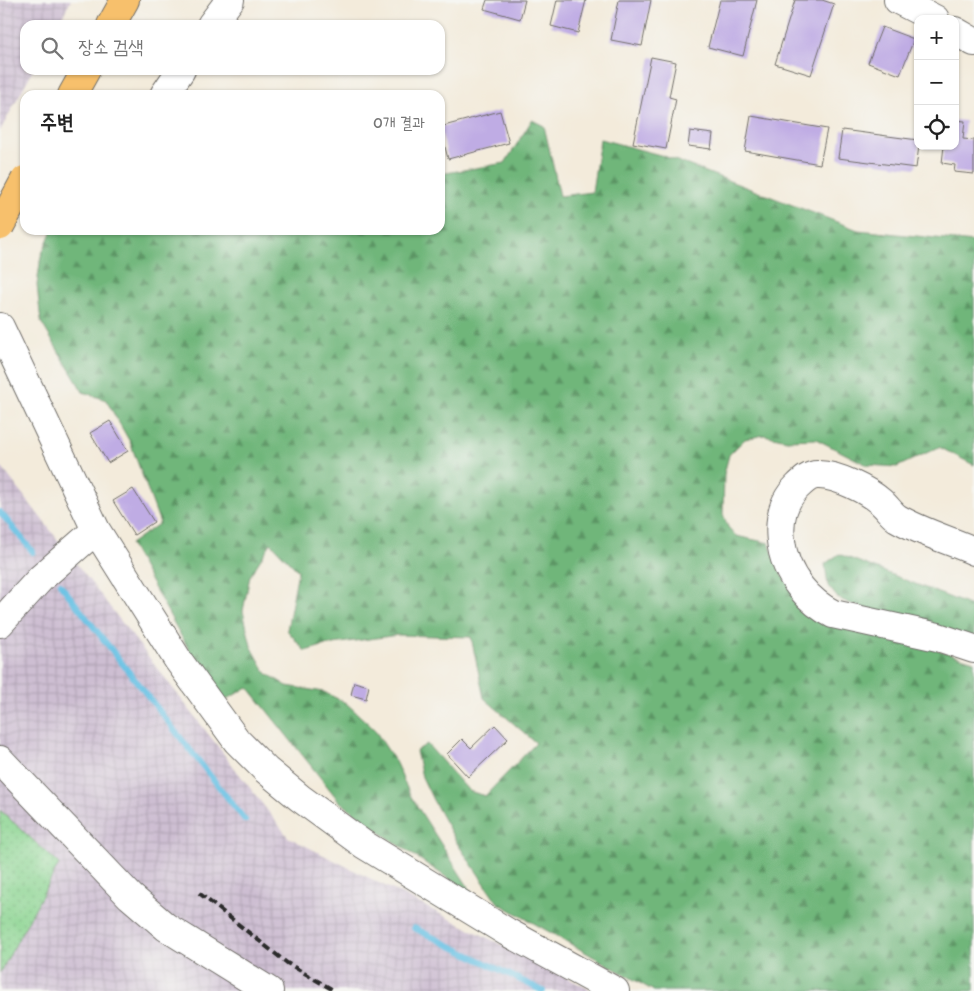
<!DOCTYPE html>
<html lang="ko">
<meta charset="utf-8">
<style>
body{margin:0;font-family:Itim,"Poor Story",sans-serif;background:#f6f6f6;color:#222}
.controls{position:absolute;right:15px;top:15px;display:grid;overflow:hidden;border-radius:10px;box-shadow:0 1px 4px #0004}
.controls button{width:45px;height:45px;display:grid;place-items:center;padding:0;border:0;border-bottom:1px solid #e0e0e0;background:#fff;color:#222;font:25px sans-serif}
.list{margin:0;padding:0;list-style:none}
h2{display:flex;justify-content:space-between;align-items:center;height:65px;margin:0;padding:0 20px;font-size:21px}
h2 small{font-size:16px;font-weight:400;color:#767676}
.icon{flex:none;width:28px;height:28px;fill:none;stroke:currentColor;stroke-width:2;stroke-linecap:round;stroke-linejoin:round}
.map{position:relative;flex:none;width:974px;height:991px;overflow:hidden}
.search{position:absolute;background:#fff;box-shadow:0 1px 4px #0004;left:20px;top:20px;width:425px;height:55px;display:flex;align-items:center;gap:12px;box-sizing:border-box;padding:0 18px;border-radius:15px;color:#767676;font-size:19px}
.panel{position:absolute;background:#fff;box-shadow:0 1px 4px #0004;left:20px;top:90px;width:425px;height:145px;border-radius:15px}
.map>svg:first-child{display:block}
</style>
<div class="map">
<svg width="974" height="991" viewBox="0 0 974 991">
<defs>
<pattern id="industrial-grid" width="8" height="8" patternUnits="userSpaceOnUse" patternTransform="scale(1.25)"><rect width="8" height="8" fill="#cdbed2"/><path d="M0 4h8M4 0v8" fill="none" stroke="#b0a3b4"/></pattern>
<pattern id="grass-dots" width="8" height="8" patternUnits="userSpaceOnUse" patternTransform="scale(1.25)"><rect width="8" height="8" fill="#8ad490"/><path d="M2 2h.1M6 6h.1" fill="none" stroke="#77b67c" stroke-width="1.8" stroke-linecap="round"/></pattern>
<pattern id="forest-firs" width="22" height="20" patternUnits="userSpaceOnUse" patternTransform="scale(1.25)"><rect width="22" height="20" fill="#6fb67a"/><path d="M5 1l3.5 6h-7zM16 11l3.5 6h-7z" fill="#5b9464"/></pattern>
</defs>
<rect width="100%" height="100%" fill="#f6f6f2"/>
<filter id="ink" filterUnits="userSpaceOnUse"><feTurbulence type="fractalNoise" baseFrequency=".02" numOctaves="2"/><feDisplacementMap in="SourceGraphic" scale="10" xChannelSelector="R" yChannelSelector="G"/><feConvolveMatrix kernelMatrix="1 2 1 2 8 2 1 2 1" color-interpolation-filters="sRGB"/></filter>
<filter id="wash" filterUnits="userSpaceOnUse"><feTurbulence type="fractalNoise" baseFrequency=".0096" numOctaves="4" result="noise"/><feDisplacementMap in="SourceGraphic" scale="20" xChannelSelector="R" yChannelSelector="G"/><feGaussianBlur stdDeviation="1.12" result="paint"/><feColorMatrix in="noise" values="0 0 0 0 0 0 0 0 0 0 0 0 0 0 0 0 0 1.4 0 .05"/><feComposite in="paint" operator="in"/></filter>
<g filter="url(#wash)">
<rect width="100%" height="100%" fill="#f3ebdb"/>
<path fill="url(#industrial-grid)" d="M0,0H71L58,25H25V70H33L0,131Z
M0,465L288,837L593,991H0V973L59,864L0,810Z"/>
<path fill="url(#grass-dots)" stroke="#5a805e" d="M0,810L59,864L0,973Z"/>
<path fill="url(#forest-firs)" stroke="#4d7052" d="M532,120L544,126L560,196L592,192L600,139L664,156L858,230L974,242V465L939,447L897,467L867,465L816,439L787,440L764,435L745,439L729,455L724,474L723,514L728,527L736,536L769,543L782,576L892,636L974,661V991H654L498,903L457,843L433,800L422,777L416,751L427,744L469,791L485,796L536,743L484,698L471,637L398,635L326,645L305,651L287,630L298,571L271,543L250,576L243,611L251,646L266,673L287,686L324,692L346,703L374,729L395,761L410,795L474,896L381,833L339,801L248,687L222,702L190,652L130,544L160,523L130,442L106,400L83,392L41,322L37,285L41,256L52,230H440V174L505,163Z
M839,554L974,607V642L860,608L838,598L828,586L825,564Z"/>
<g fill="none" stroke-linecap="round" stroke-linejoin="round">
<path stroke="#67c1e4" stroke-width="6" d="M0,512L33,552
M60,584L245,820
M414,928L543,991"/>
</g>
<g id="blocks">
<path fill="#bface4" d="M487,0H525L520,19L484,9Z
M557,0H586L578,33L551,26Z
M619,0H651L642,46L611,40Z
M720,0H757L743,56L708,47Z
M795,0H822L834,4L811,75L775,64Z
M882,27L914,39L900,75L868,63Z
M651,57L676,62L669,97L676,99L666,149L633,143Z
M500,111L509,143L448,159L440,127Z
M751,116L827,129L820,164L745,151Z
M955,120L965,121L963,139L974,140V174L954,172L955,165L942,163L944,146H955Z
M842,130L918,140L919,146L916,168L838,158Z
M690,131L713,134L711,149L688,146Z
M110,421L128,451L108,463L90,433Z
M133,489L154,522L134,535L113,501Z
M354,682L369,686L366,699L351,695Z
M495,725L508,739L468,777L447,754L462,739L471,748Z"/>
</g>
</g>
<g filter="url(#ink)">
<use href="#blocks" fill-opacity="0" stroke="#716e69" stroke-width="1"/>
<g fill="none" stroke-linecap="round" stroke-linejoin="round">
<defs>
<path id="minor" d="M898,0L935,19
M211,25L230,0
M955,31L974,42
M164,95L181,70
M0,327L96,530L178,660L237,741L266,770L300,798L363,844L507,932L615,991
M974,551C949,540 921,532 897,518C891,514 887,507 881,502C867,490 837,475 819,475C810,474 803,481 797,487C770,514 779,561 801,588C810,599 821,608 833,614L938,637L974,649
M0,623L41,578L96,530
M0,760L130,896L166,927L269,991"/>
<path id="highway" d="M111,25L125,0
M72,95L86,70"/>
</defs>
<use href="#minor" stroke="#716e69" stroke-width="30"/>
<use href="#highway" stroke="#716e69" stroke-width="30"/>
<use href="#minor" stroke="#fff" stroke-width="28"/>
<use href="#highway" stroke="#f7c06c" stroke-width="28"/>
<path stroke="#2b2b2b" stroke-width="4" stroke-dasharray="8 4" stroke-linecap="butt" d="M199,893L287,963L335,991"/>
<defs>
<path id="highway-bridge" d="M0,226L25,180"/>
</defs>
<use href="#highway-bridge" stroke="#716e69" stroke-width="30" stroke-linecap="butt"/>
<use href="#highway-bridge" stroke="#f7c06c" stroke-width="28"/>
</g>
</g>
</svg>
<div class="controls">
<button>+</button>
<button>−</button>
<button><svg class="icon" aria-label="locate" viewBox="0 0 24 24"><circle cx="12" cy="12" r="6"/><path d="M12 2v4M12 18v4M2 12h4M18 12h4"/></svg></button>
</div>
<div class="search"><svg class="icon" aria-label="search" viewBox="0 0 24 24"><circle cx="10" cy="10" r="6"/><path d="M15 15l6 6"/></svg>장소 검색</div>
<section class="panel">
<h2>주변<small>0개 결과</small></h2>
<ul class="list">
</ul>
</section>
</div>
